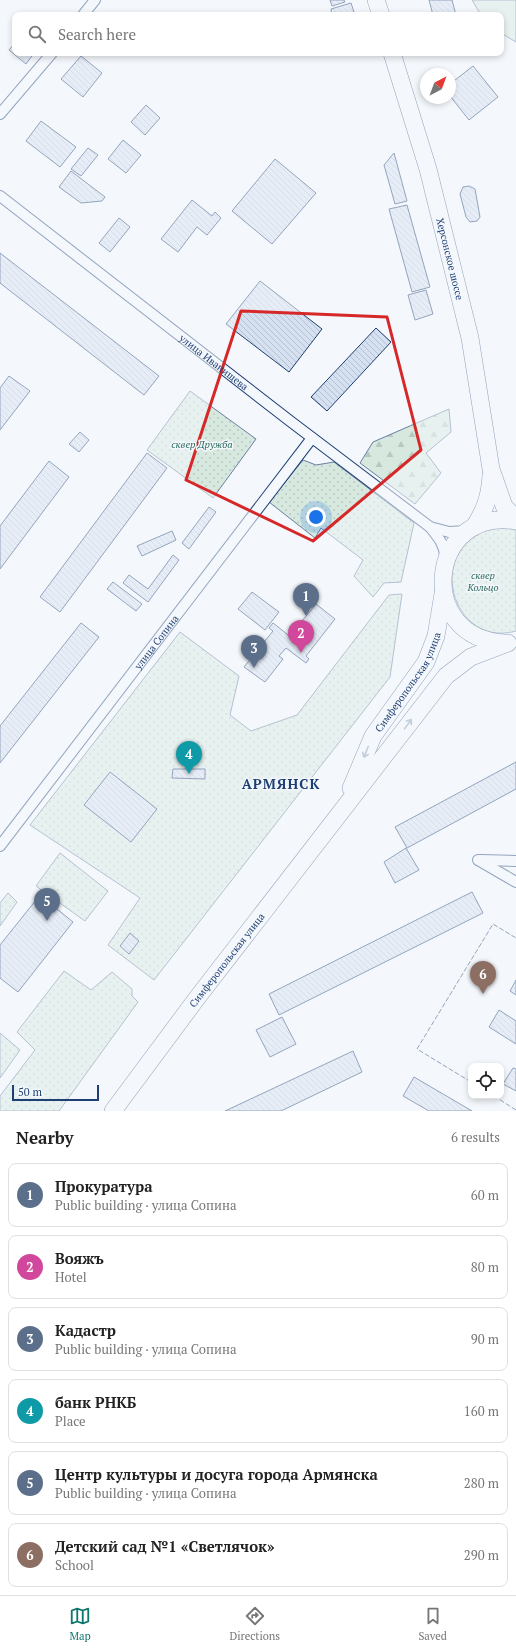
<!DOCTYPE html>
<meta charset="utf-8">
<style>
body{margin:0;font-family:"PT Serif",serif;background:#f6f6f6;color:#222}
.controls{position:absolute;right:12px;bottom:12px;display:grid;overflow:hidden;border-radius:8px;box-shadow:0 2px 6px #0003}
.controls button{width:36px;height:36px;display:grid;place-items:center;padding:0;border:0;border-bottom:1px solid #e0e0e0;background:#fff;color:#222;font:20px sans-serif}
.compass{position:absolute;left:420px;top:68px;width:36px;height:36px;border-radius:50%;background:#fff;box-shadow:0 2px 6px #0003;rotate:41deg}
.scale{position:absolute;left:12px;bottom:10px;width:87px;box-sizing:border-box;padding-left:4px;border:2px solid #1d3f73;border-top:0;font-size:11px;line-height:14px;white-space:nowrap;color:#1d3f73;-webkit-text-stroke:3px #f4f7fb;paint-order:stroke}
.you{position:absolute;left:316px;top:517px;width:14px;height:14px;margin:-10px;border:3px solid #fff;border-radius:50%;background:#1a73e8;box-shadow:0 0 0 6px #1a73e833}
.badge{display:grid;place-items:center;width:26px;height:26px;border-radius:50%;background:#0f766e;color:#fff;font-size:13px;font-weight:700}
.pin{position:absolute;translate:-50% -33px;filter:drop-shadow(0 1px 2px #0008)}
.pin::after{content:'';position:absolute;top:21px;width:14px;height:12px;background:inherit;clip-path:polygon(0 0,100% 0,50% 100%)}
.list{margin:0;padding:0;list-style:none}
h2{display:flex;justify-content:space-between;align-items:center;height:52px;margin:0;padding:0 16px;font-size:17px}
h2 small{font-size:13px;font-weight:400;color:#767676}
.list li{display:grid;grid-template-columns:26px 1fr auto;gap:12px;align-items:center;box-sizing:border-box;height:64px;margin:0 8px 8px;padding:0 8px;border:1px solid #e0e0e0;border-radius:8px}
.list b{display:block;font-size:15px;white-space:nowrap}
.list p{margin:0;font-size:13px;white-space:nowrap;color:#767676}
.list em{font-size:13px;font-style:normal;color:#767676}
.icon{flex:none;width:22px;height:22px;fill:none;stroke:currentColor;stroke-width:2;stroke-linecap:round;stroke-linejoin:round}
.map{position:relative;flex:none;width:516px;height:1111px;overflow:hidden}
.search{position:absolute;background:#fff;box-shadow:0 2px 6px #0003;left:12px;right:12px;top:12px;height:44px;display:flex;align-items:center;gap:10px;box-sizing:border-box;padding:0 14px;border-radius:8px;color:#767676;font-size:15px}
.sheet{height:484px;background:#fff}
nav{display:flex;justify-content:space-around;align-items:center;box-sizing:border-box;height:56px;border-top:1px solid #e0e0e0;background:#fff;font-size:11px;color:#767676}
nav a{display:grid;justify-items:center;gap:2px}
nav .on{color:#0f766e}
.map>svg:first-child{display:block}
</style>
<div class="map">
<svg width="516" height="1111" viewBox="0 0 516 1111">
<defs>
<pattern id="green-dots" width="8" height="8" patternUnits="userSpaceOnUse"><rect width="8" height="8" fill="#d7e8df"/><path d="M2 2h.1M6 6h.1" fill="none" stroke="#b8c8c3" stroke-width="1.8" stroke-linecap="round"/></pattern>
<pattern id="forest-firs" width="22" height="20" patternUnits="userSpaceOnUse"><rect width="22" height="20" fill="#d7e8df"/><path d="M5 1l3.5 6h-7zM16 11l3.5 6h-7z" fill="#b8c8c3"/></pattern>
<pattern id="building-back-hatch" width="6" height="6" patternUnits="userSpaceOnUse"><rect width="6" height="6" fill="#d5e0f0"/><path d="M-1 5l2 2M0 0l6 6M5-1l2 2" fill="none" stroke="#b6c1d1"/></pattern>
</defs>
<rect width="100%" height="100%" fill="#f4f7fb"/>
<path fill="url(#green-dots)" stroke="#687fa3" d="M190,391L256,439L213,498L147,450Z
M303,460L316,465L334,462L414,523L401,582L384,583L373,597L354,576L363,560L321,528L315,538L269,502Z
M507,528L516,530V631C453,649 424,551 488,530C494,528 501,528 507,528Z
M402,594L390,677L154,980L108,945L140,898L30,825L180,632L239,676L230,715L251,731L297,715L389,595Z
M60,853L108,891L85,921L36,886Z
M8,893L17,902L0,926V903Z
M64,971L91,990L112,972L132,989V996L138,1002L59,1111H0V1096L35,1050L17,1032Z
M0,1033L20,1050L0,1078Z"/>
<path fill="url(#forest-firs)" stroke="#687fa3" d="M449,409L451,432L426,453L441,473L415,504L360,463L373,442Z"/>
<path fill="#d7e8df" stroke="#687fa3" d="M472,0H516V42L501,33V15H481Z"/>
<path fill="url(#building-back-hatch)" stroke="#1d3f73" d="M330,0H344L345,2L332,6Z
M429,0H452L456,15H433Z
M351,3L355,15H332L331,9Z
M15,43V53H34L26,64L9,50Z
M81,56L102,73L83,97L61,79Z
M473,66L498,97L469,120L450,96V84Z
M146,105L160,118L145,135L131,122Z
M41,121L76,147L60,167L26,141Z
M123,140L141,155L126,173L108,159Z
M88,148L98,155L81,176L71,169Z
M394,153L407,201L395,204L384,165Z
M275,159L316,193L272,244L232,211Z
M71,171L105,197L102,201L81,203L59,187Z
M469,186L475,189L480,217L477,221L470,222L466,217L460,194L463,187Z
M192,200L212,216L215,212L221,218L207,235L197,227L178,252L161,239Z
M407,205L430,287L412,292L389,209Z
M119,218L130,227L110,252L99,243Z
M0,253L159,376L144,395L0,283Z
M260,281L322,329L289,372L226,324Z
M426,290L433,314L415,320L408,295Z
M376,328L391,342L327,411L311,397Z
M9,376L30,391L0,430V388Z
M80,432L89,440L79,452L69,444Z
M147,453L167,468L60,612L40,597Z
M49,461L69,477L0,569V526Z
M209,507L216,512L189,549L182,543Z
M172,531L176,540L142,556L137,546Z
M173,555L179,560L148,602L123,583L129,575L148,589Z
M113,582L142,604L136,611L107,589Z
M252,592L279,612L265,630L238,609Z
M316,604L335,619L306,656L309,659L306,663L286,648L279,656L283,659L265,682L244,667L273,631L269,628L273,623L292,638L299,629L297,627Z
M81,623L99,637L0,763V726Z
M516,762V789L407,848L395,827Z
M173,769H205V779L172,778Z
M110,772L157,809L131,842L84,805Z
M406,848L419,870L395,883L384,862Z
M472,892L483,913L279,1015L269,994Z
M40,895L73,922L18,992L0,978V945Z
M130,933L139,941L129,954L120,946Z
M516,980V995L510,991Z
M499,1010L516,1021V1044L489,1027Z
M282,1017L296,1044L270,1057L256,1030Z
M353,1051L362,1072L281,1111H225Z
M513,1068L516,1069V1091L503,1084Z
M414,1077L472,1111H429L403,1096Z"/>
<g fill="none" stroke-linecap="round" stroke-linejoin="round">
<defs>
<g id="minor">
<path d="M83,15L95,0"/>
<path d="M0,114L52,53"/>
<path id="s1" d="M0,196L290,421L430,527C438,537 446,546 445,559"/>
<path d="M430,527L449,532L467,531"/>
<path id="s2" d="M0,846L312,438"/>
<path d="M478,860L516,882"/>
<path d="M480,860L516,861"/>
</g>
<g id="trunk">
<path d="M376,0L381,15"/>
<path id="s3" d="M392,53L428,169L470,338L491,469L504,506L516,519"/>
<path d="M474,527C485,510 490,496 491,475"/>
<path d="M505,643C413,638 429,506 516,521"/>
<path id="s4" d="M351,788L373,736L426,662L436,636L443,594"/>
<path id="s5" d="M113,1111L197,998L446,676L471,657L508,643"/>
</g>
</defs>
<use href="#minor" stroke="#1d3f73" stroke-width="12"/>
<use href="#trunk" stroke="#1d3f73" stroke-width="18"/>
<use href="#minor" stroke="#f4f7fb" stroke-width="10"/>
<use href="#trunk" stroke="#f4f7fb" stroke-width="17"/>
<path stroke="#1d3f73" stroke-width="1" stroke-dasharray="5 2" stroke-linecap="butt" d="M471,1082L417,1049L493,924L516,938
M494,1096L516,1110"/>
</g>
<defs><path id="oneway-shaft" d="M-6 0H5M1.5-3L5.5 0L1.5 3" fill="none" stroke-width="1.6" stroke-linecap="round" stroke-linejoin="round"/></defs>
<g stroke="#889bb7">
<use href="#oneway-shaft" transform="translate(408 724) rotate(-54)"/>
<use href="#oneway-shaft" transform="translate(366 752) rotate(112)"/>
</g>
<path d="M0 0H516V1111H0ZM241,311L387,317L421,450L313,541L186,480Z" fill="#f4f7fb" fill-opacity=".55" fill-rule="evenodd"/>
<path fill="none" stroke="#d62828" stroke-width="3" stroke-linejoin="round" d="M241,311L387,317L421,450L313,541L186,480Z"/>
<g text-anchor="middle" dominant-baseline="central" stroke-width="3" stroke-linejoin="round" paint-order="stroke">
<g font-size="10" fill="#1d3f73" stroke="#f4f7fb">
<text stroke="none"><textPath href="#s3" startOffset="214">Херсонское шоссе</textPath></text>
<text stroke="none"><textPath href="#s1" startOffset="271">улица Иванищева</textPath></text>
<text stroke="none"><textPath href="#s2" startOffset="257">улица Сопина</textPath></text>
<text stroke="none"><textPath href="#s4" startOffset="121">Симферопольская улица</textPath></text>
<text stroke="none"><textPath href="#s5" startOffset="189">Симферопольская улица</textPath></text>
</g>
<g font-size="10" font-style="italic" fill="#2c6c60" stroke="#f4f7fb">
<text x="202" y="444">сквер Дружба</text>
<text x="483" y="575">сквер<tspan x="483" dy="12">Кольцо</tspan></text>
</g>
<g font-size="14" font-weight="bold" letter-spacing="1" fill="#1d3f73" stroke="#f4f7fb">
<text x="281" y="783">АРМЯНСК</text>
</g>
</g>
</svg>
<div class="controls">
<button><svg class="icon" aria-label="locate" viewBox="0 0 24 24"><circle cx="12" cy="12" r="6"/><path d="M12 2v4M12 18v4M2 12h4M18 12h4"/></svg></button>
</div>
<svg class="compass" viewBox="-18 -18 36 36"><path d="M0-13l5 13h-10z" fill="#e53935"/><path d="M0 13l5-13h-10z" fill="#767676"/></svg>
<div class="scale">50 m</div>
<div class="you"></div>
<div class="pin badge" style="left:306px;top:616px;background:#5c6f8a">1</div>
<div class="pin badge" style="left:301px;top:653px;background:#d1479c">2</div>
<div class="pin badge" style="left:254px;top:668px;background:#5c6f8a">3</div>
<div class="pin badge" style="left:189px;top:774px;background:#0f9aa8">4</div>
<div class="pin badge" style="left:47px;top:921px;background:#5c6f8a">5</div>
<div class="pin badge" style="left:483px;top:994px;background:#8d6e63">6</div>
<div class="search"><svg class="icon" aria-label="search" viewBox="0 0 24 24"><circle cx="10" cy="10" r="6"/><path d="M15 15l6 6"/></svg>Search here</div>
</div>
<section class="sheet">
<h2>Nearby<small>6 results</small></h2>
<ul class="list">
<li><span class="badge" style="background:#5c6f8a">1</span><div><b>Прокуратура</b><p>Public building · улица Сопина</p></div><em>60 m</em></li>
<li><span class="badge" style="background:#d1479c">2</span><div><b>Вояжъ</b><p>Hotel</p></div><em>80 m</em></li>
<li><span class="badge" style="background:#5c6f8a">3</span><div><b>Кадастр</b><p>Public building · улица Сопина</p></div><em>90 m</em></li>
<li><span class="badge" style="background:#0f9aa8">4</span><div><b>банк РНКБ</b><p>Place</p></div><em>160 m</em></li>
<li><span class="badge" style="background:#5c6f8a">5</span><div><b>Центр культуры и досуга города Армянска</b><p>Public building · улица Сопина</p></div><em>280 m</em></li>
<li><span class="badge" style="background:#8d6e63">6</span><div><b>Детский сад №1 «Светлячок»</b><p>School</p></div><em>290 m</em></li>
</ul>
</section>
<nav>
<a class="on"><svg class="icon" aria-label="map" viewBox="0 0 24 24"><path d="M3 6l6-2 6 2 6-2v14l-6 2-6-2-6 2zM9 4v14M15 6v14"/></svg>Map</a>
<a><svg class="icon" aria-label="directions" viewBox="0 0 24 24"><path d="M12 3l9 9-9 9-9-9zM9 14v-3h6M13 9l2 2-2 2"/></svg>Directions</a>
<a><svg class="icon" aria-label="saved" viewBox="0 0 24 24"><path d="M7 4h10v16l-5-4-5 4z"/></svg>Saved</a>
</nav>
